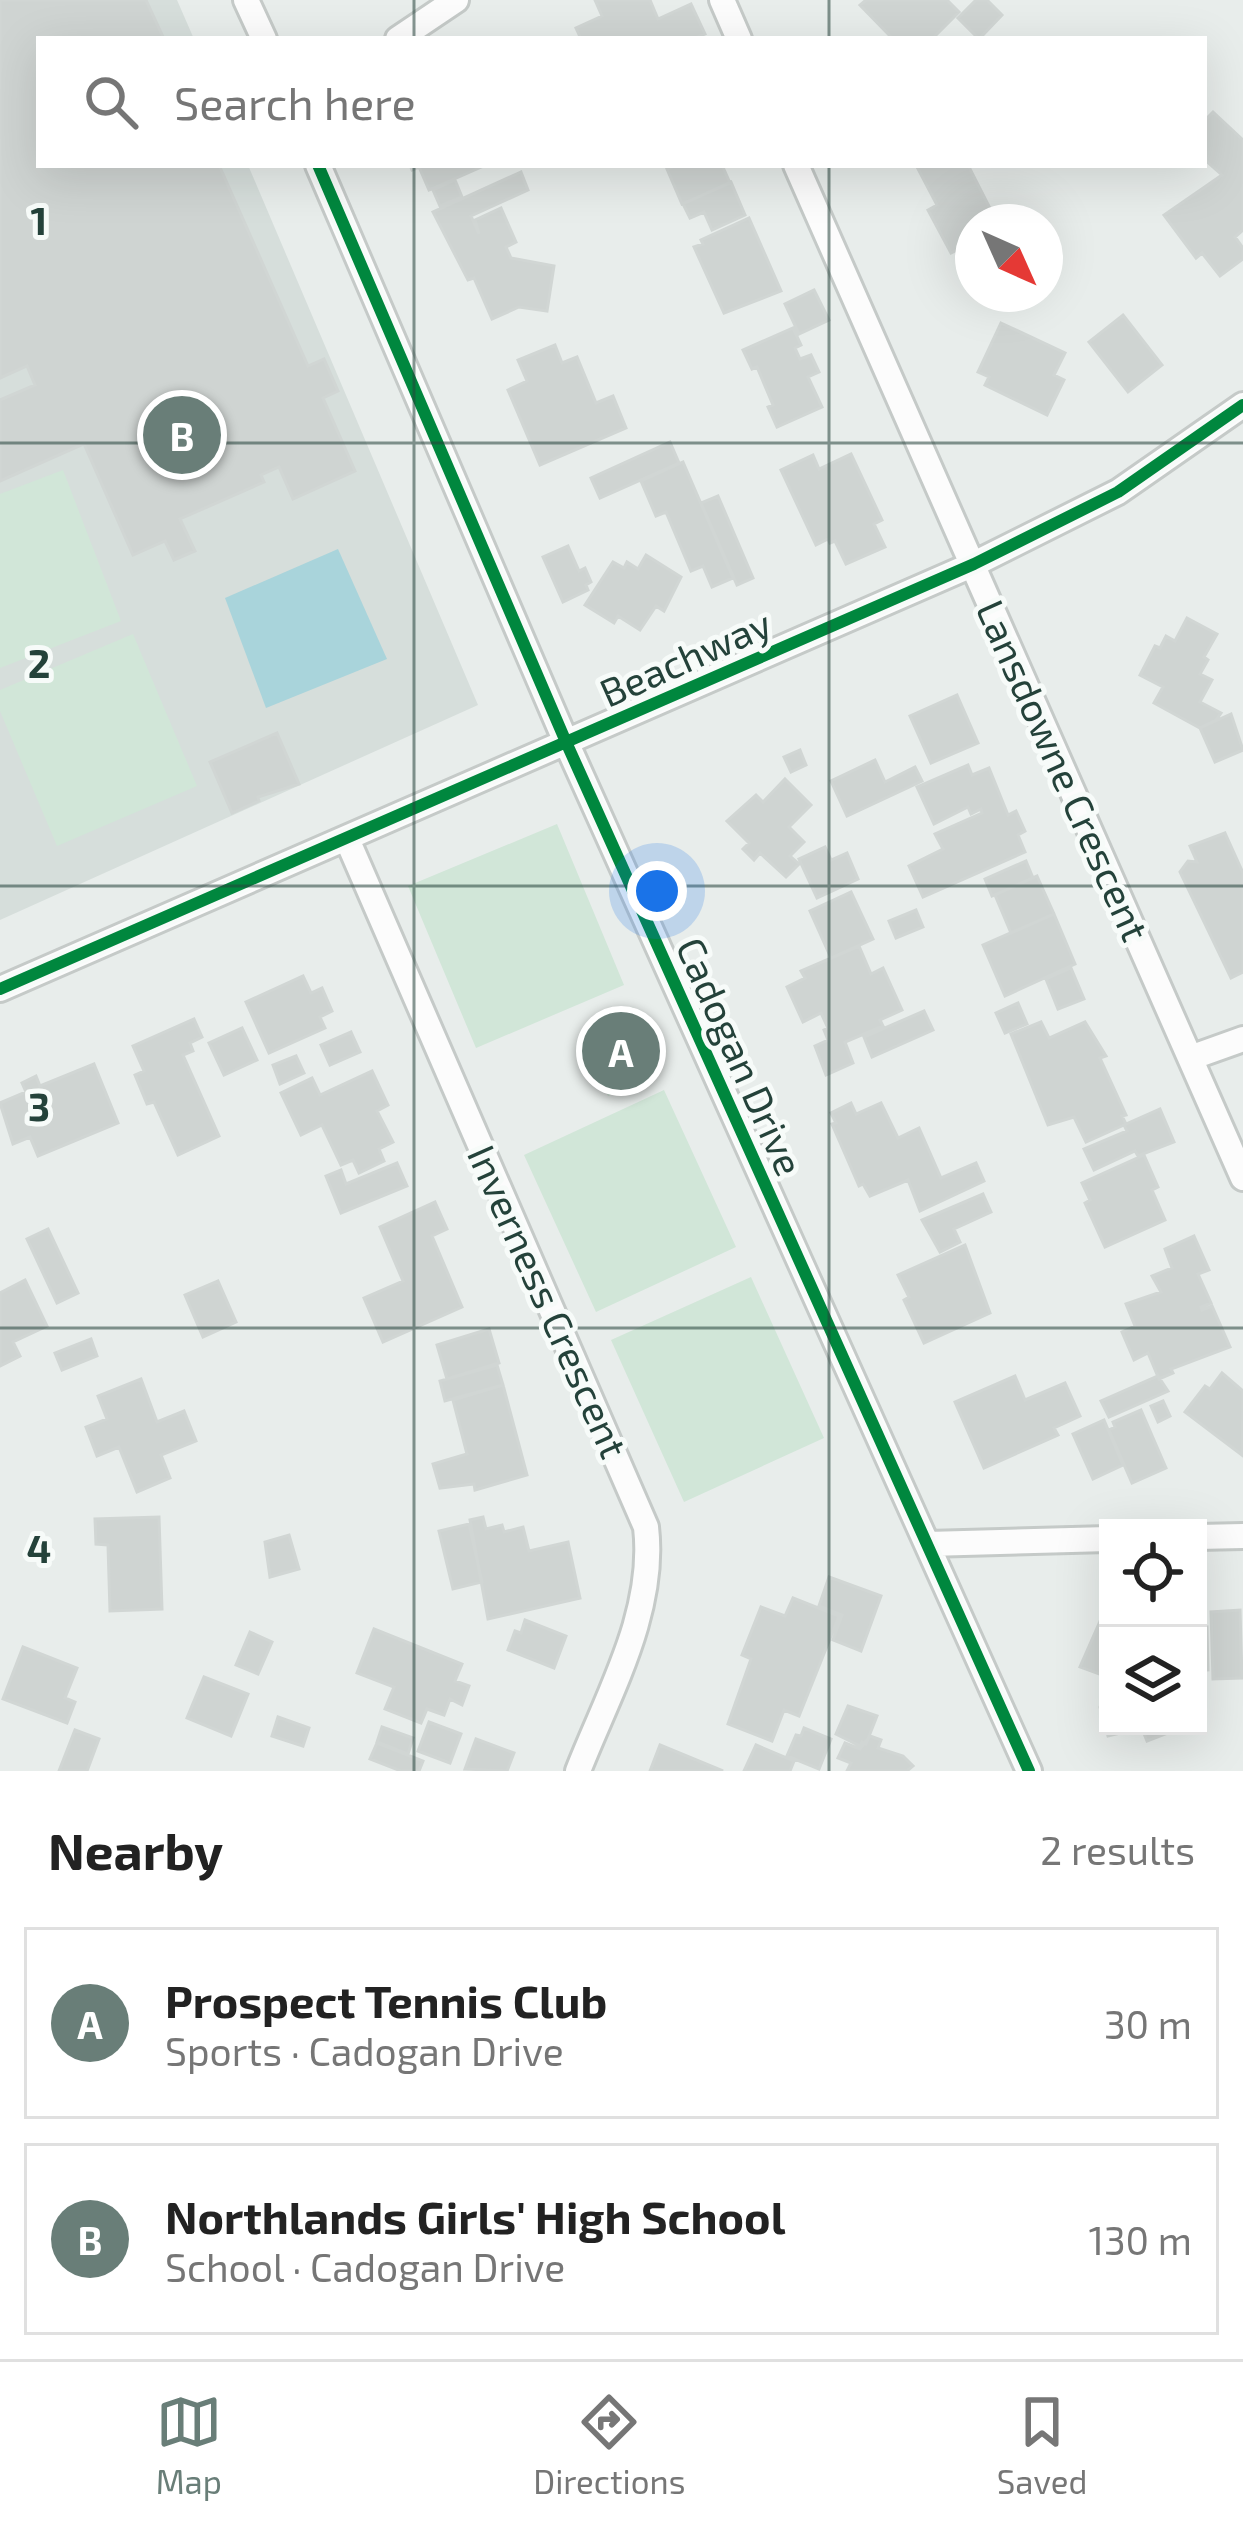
<!DOCTYPE html>
<meta charset="utf-8">
<style>
body{margin:0;font-family:"Exo 2",sans-serif;background:#f2f2f2;color:#222}
.controls{position:absolute;right:36px;bottom:36px;display:grid;overflow:hidden;border-radius:0px;box-shadow:0 12px 48px #0002}
.controls button{width:108px;height:108px;display:grid;place-items:center;padding:0;border:0;border-bottom:3px solid #e0e0e0;background:#fff;color:#222;font:60px sans-serif}
.compass{position:absolute;left:955px;top:204px;width:108px;height:108px;border-radius:50%;background:#fff;box-shadow:0 12px 48px #0002;rotate:135deg}
.you{position:absolute;left:657px;top:891px;width:42px;height:42px;margin:-30px;border:9px solid #fff;border-radius:50%;background:#1a73e8;box-shadow:0 0 0 18px #1a73e833}
.badge{display:grid;place-items:center;width:78px;height:78px;border-radius:50%;background:#697e78;color:#fff;font-size:39px;font-weight:700}
.pin{position:absolute;translate:-50% -50%;border:6px solid #fff;box-shadow:0 3px 12px #0006}
.list{margin:0;padding:0;list-style:none}
h2{display:flex;justify-content:space-between;align-items:center;height:156px;margin:0;padding:0 48px;font-size:51px}
h2 small{font-size:39px;font-weight:400;color:#767676}
.list li{display:grid;grid-template-columns:78px 1fr auto;gap:36px;align-items:center;box-sizing:border-box;height:192px;margin:0 24px 24px;padding:0 24px;border:3px solid #e0e0e0;border-radius:0px}
.list b{display:block;font-size:45px;white-space:nowrap}
.list p{margin:0;font-size:39px;white-space:nowrap;color:#767676}
.list em{font-size:39px;font-style:normal;color:#767676}
.icon{flex:none;width:66px;height:66px;fill:none;stroke:currentColor;stroke-width:2;stroke-linecap:round;stroke-linejoin:round}
.map{position:relative;flex:none;width:1243px;height:1771px;overflow:hidden}
.search{position:absolute;background:#fff;box-shadow:0 12px 48px #0002;left:36px;right:36px;top:36px;height:132px;display:flex;align-items:center;gap:30px;box-sizing:border-box;padding:0 42px;border-radius:0px;color:#767676;font-size:45px}
.sheet{height:588px;background:#fff}
nav{display:flex;justify-content:space-around;align-items:center;box-sizing:border-box;height:168px;border-top:3px solid #e0e0e0;background:#fff;font-size:33px;color:#767676}
nav a{display:grid;justify-items:center;gap:6px}
nav .on{color:#697e78}
.map>svg:first-child{display:block}
</style>
<div class="map">
<svg width="1243" height="1771" viewBox="0 0 1243 1771">
<rect width="100%" height="100%" fill="#e8edeb"/>
<path fill="#d6dedb" d="M0,0H177L194,39H39V165H248L478,705L0,920Z"/>
<path fill="#d1e6d8" d="M63,470L121,621L0,668V494Z
M133,634L197,786L57,846L0,711V690Z
M557,824L624,985L476,1048L408,886Z
M633,1007L659,1074L608,1096L583,1027Z
M664,1090L736,1247L596,1312L524,1155Z
M751,1277L824,1438L684,1502L611,1340Z"/>
<path fill="#a9d4db" d="M338,549L387,659L266,708L225,598Z"/>
<path fill="#cfd4d2" stroke="#d1d6d4" stroke-width="3" d="M0,0H146L164,39H39V165H219L308,366L324,359L338,391L323,398L355,471L293,499L279,467L261,475L264,482L180,519L195,551L174,560L165,541L133,555L84,444L0,481V400L35,385L27,366L0,378Z
M595,0H650L658,19L691,4L705,34L693,39H581L576,28L602,16Z
M866,0H947L959,12L932,39H893L860,5Z
M976,0H987L1002,15L979,39L958,18Z
M1213,112L1243,140V230L1235,237L1243,248V259L1220,276L1202,253L1196,258L1164,215L1222,175L1204,159V121Z
M410,165H486L429,190L419,167L412,170Z
M677,165H722L730,183L682,204L667,169Z
M916,165H968L997,222H973V242L951,253L928,210L937,205Z
M521,172L528,190L471,216L479,234L475,220L501,208L516,242L506,247L511,258L554,266L547,311L519,307L492,319L474,278L468,280L433,212Z
M455,180L462,197L440,206L433,190Z
M731,182L745,215L712,230L704,212L690,218L683,204Z
M749,218L781,291L724,313L694,247L703,244L701,240Z
M814,290L829,320L799,334L785,304Z
M1123,315L1162,365L1128,392L1089,342Z
M1001,323L1065,353L1054,375L1064,380L1047,415L985,385L989,377L978,372Z
M793,328L801,345L795,348L800,359L811,355L819,372L808,377L822,407L777,427L768,407L773,405L757,367L752,369L743,350Z
M555,345L562,363L577,357L596,403L613,396L626,428L540,465L508,390L527,381L518,360Z
M670,442L679,463L600,498L591,478Z
M851,454L882,520L874,524L885,547L846,564L835,541L830,543L828,539L816,545L781,470L813,455L819,469Z
M683,462L733,578L712,587L703,566L691,571L666,512L656,516L641,481Z
M718,496L753,578L737,585L701,503Z
M568,546L579,571L585,568L591,582L586,585L588,590L563,602L543,557Z
M646,555L681,577L664,611L656,606L640,630L618,616L614,623L585,605L613,562L624,568L627,562L638,569Z
M1187,618L1217,634L1204,657L1208,660L1200,674L1212,680L1200,702L1221,713L1216,720L1200,728L1154,703L1163,687L1140,675L1155,646L1160,648L1166,636L1175,641Z
M957,695L978,743L931,763L910,716Z
M1231,714L1243,750L1215,762L1200,728Z
M277,733L299,784L258,797L259,801L232,813L210,762Z
M800,750L806,765L791,772L784,757Z
M875,760L885,782L915,767L922,781L847,816L831,781Z
M968,765L972,775L989,768L1008,815L1016,811L1025,831L1018,835L1025,852L923,897L909,866L943,849L935,834L982,813L981,809L971,814L968,807L934,824L917,787Z
M785,779L811,805L789,827L804,842L790,856L799,864L786,877L760,853L754,860L743,849L749,843L727,821L756,795L763,802Z
M1225,833L1243,873V972L1231,978L1180,872L1188,861L1197,862L1190,846Z
M825,847L831,860L847,853L858,879L817,898L799,859Z
M1026,861L1033,878L992,896L985,879Z
M1037,876L1054,914L1011,933L995,895Z
M851,892L873,939L831,958L810,911Z
M916,910L923,927L896,938L889,921Z
M1054,914L1075,964L1005,996L983,945Z
M859,946L871,974L883,968L902,1010L880,1020L883,1026L845,1042L853,1063L826,1075L815,1046L828,1040L824,1030L828,1028L821,1013L803,1022L787,987L805,978L801,971Z
M1071,968L1084,999L1058,1009L1046,979Z
M303,976L311,993L322,988L332,1011L320,1017L325,1028L269,1053L246,1002Z
M1018,1003L1027,1024L1005,1033L996,1013Z
M924,1011L933,1030L872,1057L864,1037Z
M194,1019L202,1037L190,1043L193,1051L183,1055L219,1136L178,1155L154,1102L147,1104L135,1075L144,1071L133,1046Z
M1041,1022L1049,1038L1085,1022L1106,1056L1100,1058L1126,1115L1122,1116L1126,1124L1086,1142L1074,1117L1048,1125L1011,1034Z
M242,1028L257,1060L224,1075L209,1043Z
M351,1032L360,1052L330,1065L321,1045Z
M296,1056L304,1073L280,1084L273,1065Z
M94,1064L118,1123L38,1156L30,1137L13,1144L0,1103L26,1092L22,1083L36,1076L40,1086Z
M372,1071L388,1105L377,1111L393,1142L379,1149L384,1161L359,1173L353,1160L341,1165L322,1125L301,1135L281,1093L312,1078L320,1095Z
M851,1103L856,1114L881,1103L898,1138L919,1128L941,1178L976,1163L984,1181L920,1211L908,1180L870,1196L863,1184L859,1186L832,1124L836,1123L831,1113Z
M1160,1109L1174,1142L1138,1156L1135,1151L1094,1170L1084,1149L1127,1131L1124,1125Z
M1144,1155L1158,1187L1152,1190L1165,1220L1105,1247L1085,1203L1090,1200L1082,1183Z
M397,1163L407,1186L341,1213L326,1176L341,1170L346,1184Z
M983,1194L991,1212L954,1229L960,1242L940,1252L922,1220Z
M435,1202L447,1229L432,1236L462,1307L383,1342L364,1298L403,1281L380,1227Z
M48,1229L78,1293L57,1303L27,1239Z
M1194,1236L1209,1270L1198,1274L1211,1303L1201,1307L1202,1310L1212,1306L1230,1347L1171,1369L1173,1373L1159,1379L1148,1353L1134,1360L1122,1332L1135,1326L1126,1304L1161,1292L1152,1276L1172,1268L1165,1249Z
M965,1245L990,1313L924,1343L904,1300L909,1297L898,1275Z
M25,1280L47,1326L13,1342L20,1356L0,1366V1293Z
M218,1281L236,1322L203,1337L185,1295Z
M489,1329L499,1363L447,1379L437,1345Z
M91,1339L97,1356L62,1370L55,1353Z
M497,1365L503,1385L445,1401L440,1381Z
M1222,1373L1243,1391L1242,1455L1185,1412L1205,1386L1210,1389Z
M1015,1376L1025,1400L1065,1383L1080,1416L1054,1428L1058,1435L984,1468L955,1402Z
M1158,1376L1168,1391L1109,1417L1101,1401Z
M141,1379L157,1422L184,1411L196,1441L161,1455L170,1478L137,1492L119,1447L97,1456L86,1427L107,1419L98,1396Z
M503,1385L527,1475L475,1490L474,1484L440,1488L433,1464L467,1454L453,1400Z
M1163,1401L1170,1416L1158,1422L1151,1406Z
M1141,1410L1166,1468L1132,1483L1109,1430L1115,1427L1113,1422Z
M1104,1420L1123,1465L1093,1479L1073,1434Z
M159,1517L162,1609L110,1611L108,1545L96,1544L95,1519Z
M483,1517L486,1529L502,1525L504,1532L523,1527L529,1551L568,1542L580,1598L488,1619L470,1520Z
M469,1524L482,1582L453,1589L439,1531Z
M289,1535L299,1569L270,1577L265,1542Z
M829,1577L881,1596L861,1651L833,1640L842,1615L819,1606Z
M793,1598L839,1616L799,1716L784,1710L772,1741L728,1724L751,1659L742,1655L761,1607L785,1616Z
M1108,1603V1677L1080,1667Z
M1240,1610L1242,1678L1213,1679L1211,1612Z
M525,1620L566,1636L554,1668L508,1650L515,1631L521,1633Z
M1198,1627H1207L1208,1670L1198,1671Z
M374,1629L462,1664L455,1681L469,1686L462,1705L450,1699L444,1715L427,1709L421,1723L385,1709L394,1687L357,1673Z
M250,1632L272,1642L258,1674L236,1665Z
M23,1647L77,1668L65,1698L75,1702L67,1723L3,1699Z
M204,1677L248,1694L231,1736L187,1718Z
M1108,1687V1726L1137,1729L1108,1736L1100,1707Z
M848,1706L877,1716L866,1744L862,1742L860,1746L836,1734Z
M278,1717L309,1728L303,1746L272,1736Z
M429,1722L461,1734L450,1763L418,1751Z
M1141,1726H1173V1731L1147,1741Z
M382,1727L413,1738L408,1754L377,1742Z
M804,1728L831,1739L819,1769L787,1756L796,1735L801,1736Z
M75,1730L99,1739L87,1771H59Z
M870,1736L881,1740L878,1748L903,1756L913,1766L907,1771H847L851,1763L838,1758L845,1743L860,1749Z
M476,1739L514,1753L507,1771L465,1769Z
M377,1743L423,1761L419,1771H401L370,1759Z
M660,1745L723,1771H650Z
M756,1745L794,1761L790,1771H744Z"/>
<g fill="none" stroke-linecap="round" stroke-linejoin="round">
<defs>
<path id="street" d="M246,0L264,39
M722,0L739,39
M398,39L456,0
M318,165L566,742L1029,1771
M796,165L1243,1178
M347,839L646,1527C656,1612 608,1694 578,1771
M0,989L974,564L1118,492L1243,405
M1190,1058L1243,1039
M1198,1537L1243,1536
M928,1544L1108,1539"/>
</defs>
<use href="#street" stroke="#c5cac8" stroke-width="30"/>
<use href="#street" stroke="#fcfcfc" stroke-width="24"/>
<defs>
<path id="cycleway" d="M318,165L566,742L1029,1771
M0,989L974,564L1118,492L1243,405"/>
</defs>
<use href="#cycleway" stroke="#f7fbf9" stroke-width="20"/>
<use href="#cycleway" stroke="#00873e" stroke-width="12"/>
</g>
<path fill="none" stroke="#24423a" stroke-width="3" stroke-opacity="0.55" d="M414,0V39M829,0V39M414,165V1771M829,165V1771M0,443H1243M0,886H1243M0,1328H1243"/>
<g text-anchor="middle" dominant-baseline="central" stroke-width="10" stroke-linejoin="round" paint-order="stroke">
<g font-size="39" fill="#24423a" stroke="#f7fbf9">
<text transform="translate(685 657) rotate(-24)">Beachway</text>
<text transform="translate(1064 770) rotate(66)">Lansdowne Crescent</text>
<text transform="translate(741 1056) rotate(66)">Cadogan Drive</text>
<text transform="translate(549 1301) rotate(66)">Inverness Crescent</text>
</g>
</g>
<g font-size="39" text-anchor="middle" font-weight="bold" fill="#24423a" stroke="#f7fbf9" stroke-width="10" stroke-linejoin="round" paint-order="stroke">
<text x="39" y="235">1</text>
<text x="39" y="678">2</text>
<text x="39" y="1121">3</text>
<text x="39" y="1563">4</text>
</g>
</svg>
<div class="controls">
<button><svg class="icon" aria-label="locate" viewBox="0 0 24 24"><circle cx="12" cy="12" r="6"/><path d="M12 2v4M12 18v4M2 12h4M18 12h4"/></svg></button>
<button><svg class="icon" aria-label="layers" viewBox="0 0 24 24"><path d="M12 4l9 5-9 5-9-5zM3 14l9 5 9-5"/></svg></button>
</div>
<svg class="compass" viewBox="-18 -18 36 36"><path d="M0-13l5 13h-10z" fill="#e53935"/><path d="M0 13l5-13h-10z" fill="#767676"/></svg>
<div class="you"></div>
<div class="pin badge" style="left:621px;top:1051px">A</div>
<div class="pin badge" style="left:182px;top:435px">B</div>
<div class="search"><svg class="icon" aria-label="search" viewBox="0 0 24 24"><circle cx="10" cy="10" r="6"/><path d="M15 15l6 6"/></svg>Search here</div>
</div>
<section class="sheet">
<h2>Nearby<small>2 results</small></h2>
<ul class="list">
<li><span class="badge">A</span><div><b>Prospect Tennis Club</b><p>Sports · Cadogan Drive</p></div><em>30 m</em></li>
<li><span class="badge">B</span><div><b>Northlands Girls' High School</b><p>School · Cadogan Drive</p></div><em>130 m</em></li>
</ul>
</section>
<nav>
<a class="on"><svg class="icon" aria-label="map" viewBox="0 0 24 24"><path d="M3 6l6-2 6 2 6-2v14l-6 2-6-2-6 2zM9 4v14M15 6v14"/></svg>Map</a>
<a><svg class="icon" aria-label="directions" viewBox="0 0 24 24"><path d="M12 3l9 9-9 9-9-9zM9 14v-3h6M13 9l2 2-2 2"/></svg>Directions</a>
<a><svg class="icon" aria-label="saved" viewBox="0 0 24 24"><path d="M7 4h10v16l-5-4-5 4z"/></svg>Saved</a>
</nav>
